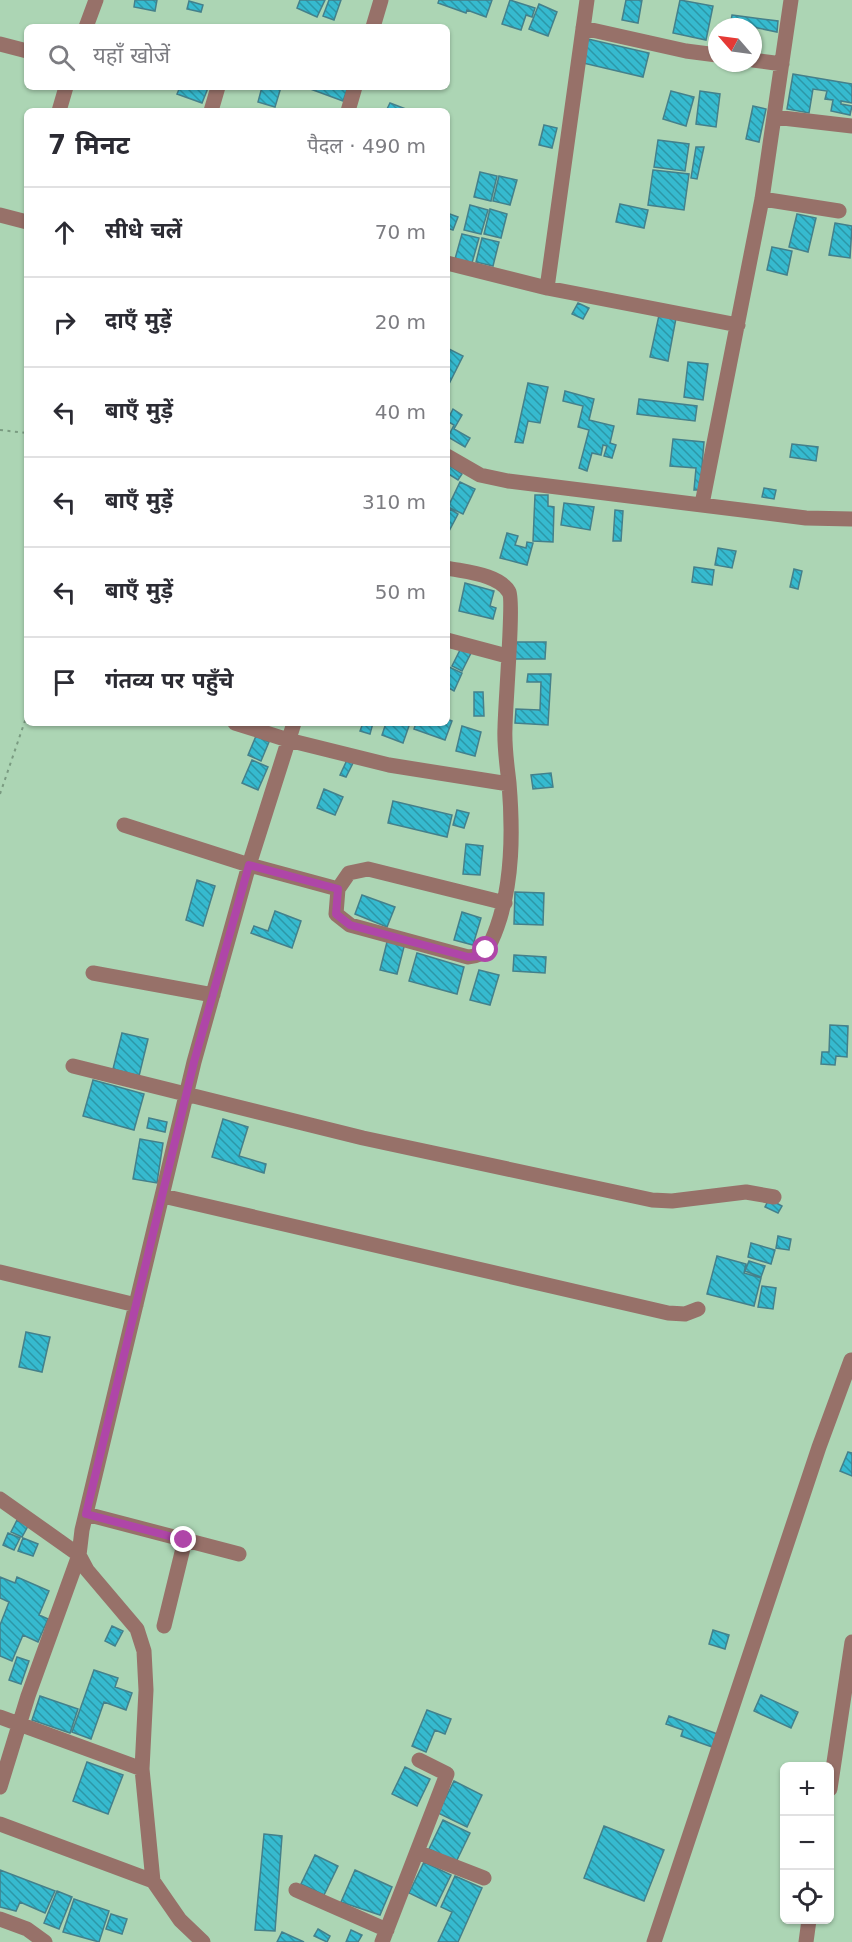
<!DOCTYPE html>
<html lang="hi">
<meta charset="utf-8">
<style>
body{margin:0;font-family:"DejaVu Sans","Noto Sans Devanagari",sans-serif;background:#f2f2f3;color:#2b2b33}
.controls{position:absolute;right:18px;bottom:18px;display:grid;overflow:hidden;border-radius:9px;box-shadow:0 2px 4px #0004}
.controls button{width:54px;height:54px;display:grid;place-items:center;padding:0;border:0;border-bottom:2px solid #e1e1e2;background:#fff;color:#2b2b33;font:30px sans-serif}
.compass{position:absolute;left:708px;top:18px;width:54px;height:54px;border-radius:50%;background:#fff;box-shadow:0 2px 4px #0004;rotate:298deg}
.stop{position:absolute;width:18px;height:18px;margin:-14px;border:4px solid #af46a8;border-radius:50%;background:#fff}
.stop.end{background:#af46a8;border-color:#fff;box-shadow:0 2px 6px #0008}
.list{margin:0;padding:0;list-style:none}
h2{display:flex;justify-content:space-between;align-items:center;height:78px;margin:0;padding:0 24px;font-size:26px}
h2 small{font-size:20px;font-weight:400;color:#7c7c81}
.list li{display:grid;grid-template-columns:39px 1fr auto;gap:18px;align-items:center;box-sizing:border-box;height:90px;padding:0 24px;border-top:2px solid #e1e1e2}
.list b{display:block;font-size:22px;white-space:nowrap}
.list em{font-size:20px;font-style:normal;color:#7c7c81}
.icon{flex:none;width:33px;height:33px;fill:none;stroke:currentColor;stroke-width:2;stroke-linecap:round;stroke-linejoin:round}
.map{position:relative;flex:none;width:852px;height:1942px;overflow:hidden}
.search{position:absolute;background:#fff;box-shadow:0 2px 4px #0004;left:24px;top:24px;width:426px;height:66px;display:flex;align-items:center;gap:15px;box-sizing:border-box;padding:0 21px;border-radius:9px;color:#7c7c81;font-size:22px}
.panel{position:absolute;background:#fff;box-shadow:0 2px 4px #0004;left:24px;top:108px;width:426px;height:618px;border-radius:9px}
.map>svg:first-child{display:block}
</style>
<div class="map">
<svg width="852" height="1942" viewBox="0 0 852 1942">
<defs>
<pattern id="building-back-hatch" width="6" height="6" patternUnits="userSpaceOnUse" patternTransform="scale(1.5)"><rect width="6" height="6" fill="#36bacf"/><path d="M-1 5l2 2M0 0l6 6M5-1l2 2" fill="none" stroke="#2c97a7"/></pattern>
</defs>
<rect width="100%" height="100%" fill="#acd5b4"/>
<path fill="url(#building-back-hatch)" stroke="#44808b" stroke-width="1.5" d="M135,0H157L155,11L134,7Z
M300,0H325L317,17L297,8Z
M329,0H341L334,20L323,16Z
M439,0H492L486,17L467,10L466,13L438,3Z
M510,0L535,8L532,17L526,15L521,30L502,24Z
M626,0H642L638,23L622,20Z
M680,0L713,6L706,40L673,33Z
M189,1L203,5L201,12L187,9Z
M539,4L557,12L548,36L529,29Z
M732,15L778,21L777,32L753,27H730Z
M588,39L649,53L643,77L583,63Z
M793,74L852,84V103L841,101V104L852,106L850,115L831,111L833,100L825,99L827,91L813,89L809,113L787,109Z
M180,87H205L208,88L202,103L177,94Z
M262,87H281L275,107L258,102Z
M305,87H348L343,101Z
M671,91L694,97L686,126L663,119Z
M700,91L720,94L716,127L696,124Z
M390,103L411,111L387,109Z
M753,106L766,109L759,142L746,139Z
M544,125L557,128L552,148L539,145Z
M658,140L689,144L685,171L654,167Z
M696,147H704L697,179L691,178Z
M653,170L689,174L684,210L648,205Z
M480,172L497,176L491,201L474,197Z
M499,176L517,180L510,205L493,201Z
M620,204L648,210L644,228L616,222Z
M470,205L488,210L481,234L464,230Z
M490,209L507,214L501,238L484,234Z
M447,213L458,217L453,230L447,228Z
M797,214L816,218L808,252L789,247Z
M835,223L852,226L850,258L829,255Z
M462,234L479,238L472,263L455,259Z
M482,238L499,242L493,266L476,262Z
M772,247L792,251L787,275L767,270Z
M578,303L589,308L583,319L572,314Z
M659,315L676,318L668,361L650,357Z
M447,348L463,356L447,388Z
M688,362L708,364L703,400L684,397Z
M528,383L548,387L540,423L528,421L523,443L515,442Z
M565,391L594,399L589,420L614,426L610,443L616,445L612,458L604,456L607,446L603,445L601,455L592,453L587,471L579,468L589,430L578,427L583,406L563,401Z
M639,399L697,406L695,421L637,414Z
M453,409L462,415L454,429L470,438L465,447L448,437L454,425L447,421Z
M673,439L704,442L700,490H694L696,468L670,466Z
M792,444L818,447L816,461L790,457Z
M447,464L462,474L458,480L447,473Z
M460,482L475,489L463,514L448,507Z
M764,488L776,490L774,499L762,497Z
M535,495H548V506L554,507L553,542L533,541Z
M564,503L594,507L590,530L561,525Z
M450,509L458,514L447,535V514Z
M615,510L623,511L621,541H613Z
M507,533L518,536L515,545L526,548L527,542L533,543L527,565L500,558Z
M718,548L736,551L732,568L715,565Z
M694,567L714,570L712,585L692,582Z
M794,569L802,571L798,589L790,587Z
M465,583L494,591L490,606L496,608L493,619L459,611Z
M514,642H546L545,659H513Z
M461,648L471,653L462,671L452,666Z
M447,666L462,673L454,691L447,687Z
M528,674H551L548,725L515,723L516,709L540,710L541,682H527Z
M474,692H483L484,716H474Z
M447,719L452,721L445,740L414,729L416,723H447Z
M363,723H373L370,734L360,731Z
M386,723H410L403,743L382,735Z
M462,726L481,732L475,756L456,751Z
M256,736L269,742L261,761L248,755Z
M252,760L268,767L258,790L242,783Z
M347,760L353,763L346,777L340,775Z
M551,773L553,787L533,789L531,775Z
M324,789L343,797L335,815L317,808Z
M393,801L452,815L447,837L388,823Z
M457,810L469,813L464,828L453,825Z
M466,844L483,846L480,875L463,874Z
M197,880L215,886L203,926L186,920Z
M515,892L544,893L543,925L514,924Z
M362,895L395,907L387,927L355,914Z
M275,911L301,921L292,948L251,933L254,926L268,931Z
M462,912L481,918L473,945L454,940Z
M388,938L405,943L397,974L380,970Z
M417,953L464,967L457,994L409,981Z
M514,955L546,957L545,973L513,971Z
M479,970L499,975L490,1005L470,1000Z
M830,1025L848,1026L847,1057L836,1056L835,1065L821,1064L822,1052H829Z
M122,1033L148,1039L139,1076L113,1069Z
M93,1080L144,1094L134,1130L83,1116Z
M149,1118L167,1122L165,1132L147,1128Z
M223,1119L248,1127L239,1156L266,1164L264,1173L212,1157Z
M140,1139L163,1143L157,1183L133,1179Z
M769,1199L782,1206L778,1213L765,1207Z
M778,1236L791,1239L789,1250L776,1248Z
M751,1243L775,1250L771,1264L748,1257Z
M717,1256L746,1264L744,1273L761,1278L754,1306L707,1294Z
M749,1261L765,1266L761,1277L745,1271Z
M762,1286L776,1288L773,1309L758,1307Z
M26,1332L50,1337L42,1372L19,1367Z
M848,1452L852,1453V1476L840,1471Z
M17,1520L28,1526L22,1537L11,1532Z
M8,1533L20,1538L14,1550L3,1545Z
M23,1538L38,1544L33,1556L18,1551Z
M0,1577L15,1583L17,1577L49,1591L39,1615L48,1619L38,1642L23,1635L12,1661L0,1656V1625L9,1602L0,1598Z
M112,1626L123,1631L115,1646L105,1641Z
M713,1630L729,1635L725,1649L709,1644Z
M17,1657L29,1661L21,1684L9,1680Z
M94,1670L118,1678L115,1687L132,1693L126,1710L104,1702L91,1739L72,1732Z
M761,1695L798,1712L791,1728L754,1711Z
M40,1696L78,1709L70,1733L32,1720Z
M427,1710L451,1719L445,1734L435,1730L426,1752L412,1746Z
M669,1716L720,1735L715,1748L681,1736L683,1730L666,1724Z
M87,1762L123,1775L108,1814L73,1801Z
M405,1767L430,1779L417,1806L392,1794Z
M454,1781L482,1795L467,1827L438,1813Z
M443,1820L470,1833L456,1862L429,1849Z
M604,1826L664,1850L644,1901L584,1878Z
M264,1834L282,1836L275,1931L255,1930Z
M315,1855L338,1866L324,1895L301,1884Z
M424,1862L451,1875L436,1906L409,1893Z
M0,1870L55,1891L45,1913L20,1902L16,1911L0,1907Z
M355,1870L392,1887L380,1915L341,1902Z
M455,1876L482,1888L458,1942H438L452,1912L441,1907Z
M57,1891L72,1897L59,1929L44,1923Z
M74,1899L109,1911L99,1942L63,1932Z
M111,1914L127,1919L122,1934L106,1929Z
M318,1929L330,1936L327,1942L314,1936Z
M351,1930L362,1935L358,1942H346Z
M282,1932L304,1942H277Z"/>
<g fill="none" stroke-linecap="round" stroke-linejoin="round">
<path stroke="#7a9b81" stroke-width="2" stroke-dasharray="3 4.5" stroke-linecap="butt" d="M0,430L27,433
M0,794L27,715"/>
<path stroke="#977169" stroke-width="15" d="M86,27L96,0
M373,27L381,0
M583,28L686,51L717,55
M0,44L27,51
M753,60L782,64
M59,111L66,87
M211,111L218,87
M348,111L355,87
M774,117L852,126
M762,199L839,211
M0,215L27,222
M447,263L547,288L738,325
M547,288L587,0
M447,456L480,475L508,481L806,518L852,519
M702,504L762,199L791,0
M447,640L507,656
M235,723L288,740L389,765L509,784
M124,825L249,865L338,889L349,873L368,869L505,903
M338,889L336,914L350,925L468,957C486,956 491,944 497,927C513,882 513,831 509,783C507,765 504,746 505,728C505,709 514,600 509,592C499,574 465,572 447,568
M93,973L213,995
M73,1066L363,1138L652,1200L672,1201L746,1192L774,1197
M163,1196L668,1313L685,1314L698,1309
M0,1272L136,1305
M0,1499L79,1555L87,1570L137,1629L144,1651L146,1690L142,1769L153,1881
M86,1514L239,1554
M164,1626L185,1540
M0,1717L142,1769
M0,1787L28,1696L79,1555L82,1530L194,1062L249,865L294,723
M830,1789L852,1642
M0,1824L153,1881L180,1920L203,1942
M417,1852L484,1878
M296,1890L387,1930
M0,1919L27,1929L45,1942
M382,1942L447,1774L419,1760
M654,1942L819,1447L851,1360
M806,1942L809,1920"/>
</g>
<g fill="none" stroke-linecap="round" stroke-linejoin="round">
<path stroke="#af46a8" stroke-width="8" d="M184,1540L86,1514L194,1062L249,865L338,889L336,914L350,925L468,957L479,956L486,950"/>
</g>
</svg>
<div class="controls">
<button>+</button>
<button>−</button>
<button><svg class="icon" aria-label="locate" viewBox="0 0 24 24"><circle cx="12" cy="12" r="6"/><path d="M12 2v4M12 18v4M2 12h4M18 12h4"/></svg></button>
</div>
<svg class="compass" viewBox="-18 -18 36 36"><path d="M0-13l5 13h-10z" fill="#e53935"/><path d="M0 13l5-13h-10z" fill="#7c7c81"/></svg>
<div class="stop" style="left:486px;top:950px"></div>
<div class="stop end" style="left:184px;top:1540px"></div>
<div class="search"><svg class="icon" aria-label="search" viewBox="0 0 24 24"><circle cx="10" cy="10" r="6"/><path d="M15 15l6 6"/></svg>यहाँ खोजें</div>
<section class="panel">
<h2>7 मिनट<small>पैदल · 490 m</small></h2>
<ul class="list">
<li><svg class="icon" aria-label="ahead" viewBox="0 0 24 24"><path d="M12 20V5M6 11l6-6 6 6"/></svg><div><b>सीधे चलें</b></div><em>70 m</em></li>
<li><svg class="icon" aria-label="right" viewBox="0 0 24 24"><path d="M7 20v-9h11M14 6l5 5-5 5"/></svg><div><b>दाएँ मुड़ें</b></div><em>20 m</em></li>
<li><svg class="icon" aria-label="left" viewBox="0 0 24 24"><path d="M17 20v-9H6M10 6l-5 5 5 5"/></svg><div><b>बाएँ मुड़ें</b></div><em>40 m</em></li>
<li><svg class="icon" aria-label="left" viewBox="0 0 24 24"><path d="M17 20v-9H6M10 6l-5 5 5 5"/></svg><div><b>बाएँ मुड़ें</b></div><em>310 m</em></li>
<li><svg class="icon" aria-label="left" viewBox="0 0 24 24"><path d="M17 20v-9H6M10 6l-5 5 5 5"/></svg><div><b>बाएँ मुड़ें</b></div><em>50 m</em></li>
<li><svg class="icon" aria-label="arrive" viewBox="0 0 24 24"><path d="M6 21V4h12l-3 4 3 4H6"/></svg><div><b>गंतव्य पर पहुँचे</b></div></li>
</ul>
</section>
</div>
